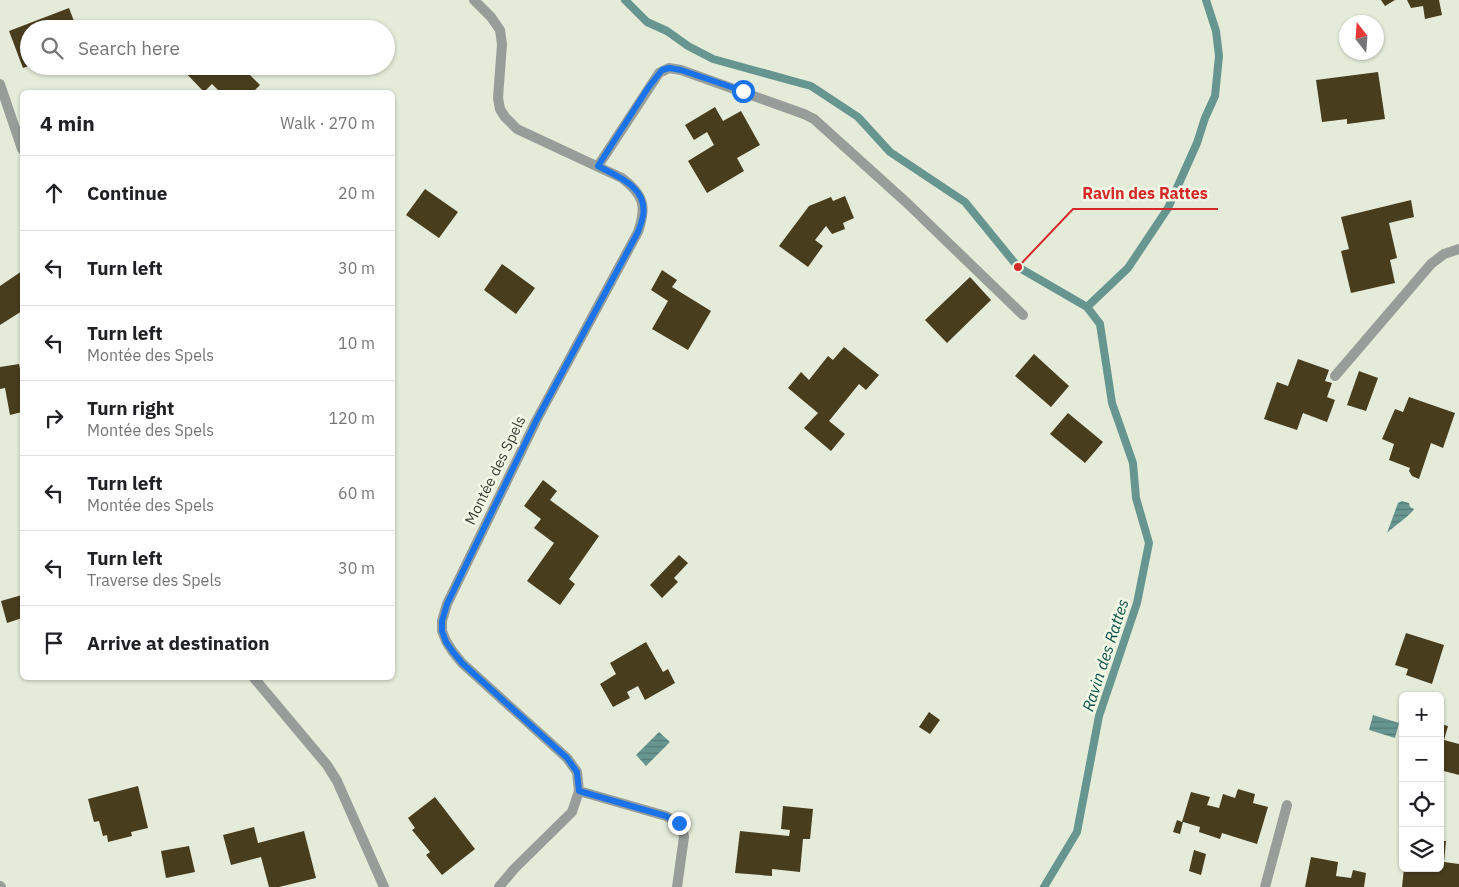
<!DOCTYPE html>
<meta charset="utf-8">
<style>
body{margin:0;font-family:"IBM Plex Sans",sans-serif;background:#f6f6f6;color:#202124}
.controls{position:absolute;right:15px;bottom:15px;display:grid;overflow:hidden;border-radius:8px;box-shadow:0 1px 4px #0004}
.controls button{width:45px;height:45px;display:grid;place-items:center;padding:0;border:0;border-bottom:1px solid #e0e0e0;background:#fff;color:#202124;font:25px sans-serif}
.compass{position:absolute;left:1339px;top:15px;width:45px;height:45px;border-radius:50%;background:#fff;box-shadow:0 1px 4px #0004;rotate:343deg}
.stop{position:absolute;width:15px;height:15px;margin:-11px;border:4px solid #1a73e8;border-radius:50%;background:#fff}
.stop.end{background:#1a73e8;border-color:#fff;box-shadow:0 1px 5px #0008}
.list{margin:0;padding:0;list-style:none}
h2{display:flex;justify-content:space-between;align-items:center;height:65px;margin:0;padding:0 20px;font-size:21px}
h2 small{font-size:16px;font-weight:400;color:#757577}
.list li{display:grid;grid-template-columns:32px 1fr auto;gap:15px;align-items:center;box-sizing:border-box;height:75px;padding:0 20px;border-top:1px solid #e0e0e0}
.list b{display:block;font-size:19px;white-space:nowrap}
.list p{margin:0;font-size:16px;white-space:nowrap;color:#757577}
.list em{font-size:16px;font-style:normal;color:#757577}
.icon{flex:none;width:28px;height:28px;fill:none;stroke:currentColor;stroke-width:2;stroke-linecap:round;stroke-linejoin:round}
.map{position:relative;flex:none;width:1459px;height:887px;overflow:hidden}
.search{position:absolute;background:#fff;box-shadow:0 1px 4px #0004;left:20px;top:20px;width:375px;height:55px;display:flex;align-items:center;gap:12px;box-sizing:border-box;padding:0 18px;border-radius:28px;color:#757577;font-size:19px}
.panel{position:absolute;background:#fff;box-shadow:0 1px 4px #0004;left:20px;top:90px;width:375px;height:590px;border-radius:8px}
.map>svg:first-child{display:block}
</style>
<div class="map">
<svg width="1459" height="887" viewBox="0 0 1459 887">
<defs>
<pattern id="water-rules" width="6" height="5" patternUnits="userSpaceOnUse" patternTransform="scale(1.25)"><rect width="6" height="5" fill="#679590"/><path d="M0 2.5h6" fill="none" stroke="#567b76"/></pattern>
</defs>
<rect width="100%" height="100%" fill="#e5ebd9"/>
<path fill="url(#water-rules)" d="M1402,501L1409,503L1410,507L1414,509C1411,515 1394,526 1387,533L1398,503Z
M1373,715L1399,723L1395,738L1369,730Z
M659,732L670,742L646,766L636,755Z"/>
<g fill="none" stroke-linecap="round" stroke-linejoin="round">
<path stroke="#679590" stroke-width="8" d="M625,0L647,22L667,31L688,46L713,59L811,86L858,117L890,152L965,202L1018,267L1087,307L1100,324L1112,403L1133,463L1136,498L1149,543L1137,603L1099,716L1077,832L1044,887
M1087,307L1128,268L1168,208L1197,143L1205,118L1215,96L1219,56L1216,31L1206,0"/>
</g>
<path fill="#483d1d" d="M1381,0H1395L1385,6Z
M1407,0H1439L1442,15L1425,19L1423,6L1411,8Z
M69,8L77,29H29V66L23,68L9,31Z
M189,66H241L260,85L253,92H220L212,84L204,92L184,71Z
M1378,72L1385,119L1347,124V119L1322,122L1316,80Z
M715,107L723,121L741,111L760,145L737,158L744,171L707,193L688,161L714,145L707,132L694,140L685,125Z
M425,189L458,212L439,238L406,215Z
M845,196L854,218L843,223L845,229L832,234L826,226L815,240L823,246L808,267L779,246L809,206L831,197L833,201Z
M1411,200L1414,217L1389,223L1397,258L1390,260L1395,283L1351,293L1341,251L1349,249L1341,217Z
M502,264L535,288L516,314L484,290Z
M662,270L677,280L672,287L711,311L688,350L652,329L668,301L651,290Z
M22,271V311L0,325V286Z
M970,277L991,300L947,343L925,320Z
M844,347L879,375L866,390L859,384L829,421L845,434L831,451L804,428L818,413L788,388L801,372L809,380L828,356L833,360Z
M1034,354L1069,386L1051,407L1015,376Z
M1298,359L1329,370L1325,381L1332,383L1327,397L1335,400L1327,422L1303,413L1297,430L1264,419L1277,382L1288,386Z
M19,364L21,374H22V412L10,415L5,388L0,389V367Z
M1359,371L1378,378L1366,411L1347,405Z
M1409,397L1455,413L1443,448L1431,443L1419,479L1412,476L1409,471L1410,468L1389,460L1394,444L1382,439L1395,409L1403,412Z
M1068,413L1103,442L1085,463L1050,434Z
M543,480L557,491L550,500L599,536L569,579L575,584L560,605L527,581L554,543L534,528L541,519L524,506Z
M679,555L688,563L674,578L678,582L662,598L650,585Z
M22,595V618L7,623L1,601Z
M1406,633L1444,645L1432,684L1406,675L1408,669L1395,665Z
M646,642L663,672L668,669L675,683L645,700L638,686L627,692L630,698L613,707L600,684L616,674L610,663Z
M929,712L940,720L930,734L919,727Z
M1440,724L1448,726L1444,740L1459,744V775L1440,770Z
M138,786L148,828L131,832L132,836L108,842L107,835L103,836L99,821L94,822L88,799Z
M1238,789L1255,794L1253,803L1268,807L1257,844L1222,833L1220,839L1199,832L1200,827L1183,822L1180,834L1173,832L1177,820L1182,822L1191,792L1210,797L1207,805L1219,808L1223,794L1235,798Z
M435,797L475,849L442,875L426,855L430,852L412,830L415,828L408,818Z
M783,806L813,809L810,839H803L800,872L772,869V876L735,873L740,831L789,836L790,830L781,829Z
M254,827L258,843L304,831L316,878L279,887H269L261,857L231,865L223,835Z
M1440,841H1446L1444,862L1459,864V887H1402L1404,868H1440Z
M189,846L195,872L166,878L161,851Z
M1194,850L1206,854L1201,875L1189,871Z
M1311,857L1338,862L1336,876L1351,878L1353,870L1366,873L1364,887H1305Z"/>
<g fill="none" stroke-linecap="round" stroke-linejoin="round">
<path stroke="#979e99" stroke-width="10" d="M1335,376L1431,264L1444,254L1459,249
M579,791L666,816C676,822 683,825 684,837L677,887"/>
<path stroke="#979e99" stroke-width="10" d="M474,0L491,17L500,30L502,44L498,98L500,109L505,117L517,129L622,178C644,195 647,206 638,232L536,421L447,604L442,621V631L446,641L453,652L462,663L567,758L577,772L579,791L572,812L514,869L499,887
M0,84L22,149
M598,166L659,73L669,68L681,70L804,114L814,119L907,203L1023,315
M254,678L327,765L337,781L384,887
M0,886L1,887
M1265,887L1287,805"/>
</g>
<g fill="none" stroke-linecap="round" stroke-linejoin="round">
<path stroke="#1a73e8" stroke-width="6" d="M679,823L666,816L579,791L577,772L567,758L462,663L453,652L446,642L442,631V621L447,604L536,421L638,232C640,227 642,221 643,216C648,188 619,177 598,166L648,88L662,70L669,68L681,70L743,91"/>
</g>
<g text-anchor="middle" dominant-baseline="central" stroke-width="5" stroke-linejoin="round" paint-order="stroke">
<g font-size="15" fill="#3b3e37" stroke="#f2f8e6">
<text transform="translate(495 470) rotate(-64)">Montée des Spels</text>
</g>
<g font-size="16" font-style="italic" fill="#0d524c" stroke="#f2f8e6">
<text transform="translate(1105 655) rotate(-72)">Ravin des Rattes</text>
</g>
</g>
<path fill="none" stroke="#d62828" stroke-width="2" d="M1018 267L1073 209H1218"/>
<circle fill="#d62828" stroke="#f2f8e6" stroke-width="2" cx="1018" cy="267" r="5"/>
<g font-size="16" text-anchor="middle" font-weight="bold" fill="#d62828" stroke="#f2f8e6" stroke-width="5" stroke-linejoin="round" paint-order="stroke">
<text x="1145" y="199">Ravin des Rattes</text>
</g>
</svg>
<div class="controls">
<button>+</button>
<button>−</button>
<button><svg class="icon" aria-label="locate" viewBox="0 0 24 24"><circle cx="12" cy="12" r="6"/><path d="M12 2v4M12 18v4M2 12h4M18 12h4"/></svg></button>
<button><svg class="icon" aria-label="layers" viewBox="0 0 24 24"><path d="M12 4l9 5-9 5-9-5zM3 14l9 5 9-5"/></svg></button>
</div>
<svg class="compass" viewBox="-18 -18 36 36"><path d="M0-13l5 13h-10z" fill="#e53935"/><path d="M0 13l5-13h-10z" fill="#757577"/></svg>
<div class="stop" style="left:743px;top:91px"></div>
<div class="stop end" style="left:679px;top:823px"></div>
<div class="search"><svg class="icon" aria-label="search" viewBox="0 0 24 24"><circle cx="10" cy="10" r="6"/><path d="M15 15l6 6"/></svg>Search here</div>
<section class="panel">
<h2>4 min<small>Walk · 270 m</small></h2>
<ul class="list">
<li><svg class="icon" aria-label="ahead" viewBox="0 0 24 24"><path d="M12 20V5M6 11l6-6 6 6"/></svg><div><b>Continue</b></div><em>20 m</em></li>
<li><svg class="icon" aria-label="left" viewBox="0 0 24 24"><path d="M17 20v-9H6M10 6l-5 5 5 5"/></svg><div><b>Turn left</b></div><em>30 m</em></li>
<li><svg class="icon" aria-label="left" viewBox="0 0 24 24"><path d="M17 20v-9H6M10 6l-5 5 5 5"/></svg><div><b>Turn left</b><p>Montée des Spels</p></div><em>10 m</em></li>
<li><svg class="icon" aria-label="right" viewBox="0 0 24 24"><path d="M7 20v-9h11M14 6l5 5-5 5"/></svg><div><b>Turn right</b><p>Montée des Spels</p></div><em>120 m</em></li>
<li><svg class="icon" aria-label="left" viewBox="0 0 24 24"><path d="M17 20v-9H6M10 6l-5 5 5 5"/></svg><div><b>Turn left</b><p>Montée des Spels</p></div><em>60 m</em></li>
<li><svg class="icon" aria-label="left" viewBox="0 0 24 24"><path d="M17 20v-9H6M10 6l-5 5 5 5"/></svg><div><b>Turn left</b><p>Traverse des Spels</p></div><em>30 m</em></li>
<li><svg class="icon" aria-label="arrive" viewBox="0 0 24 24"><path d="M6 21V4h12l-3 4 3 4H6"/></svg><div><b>Arrive at destination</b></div></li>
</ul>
</section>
</div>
